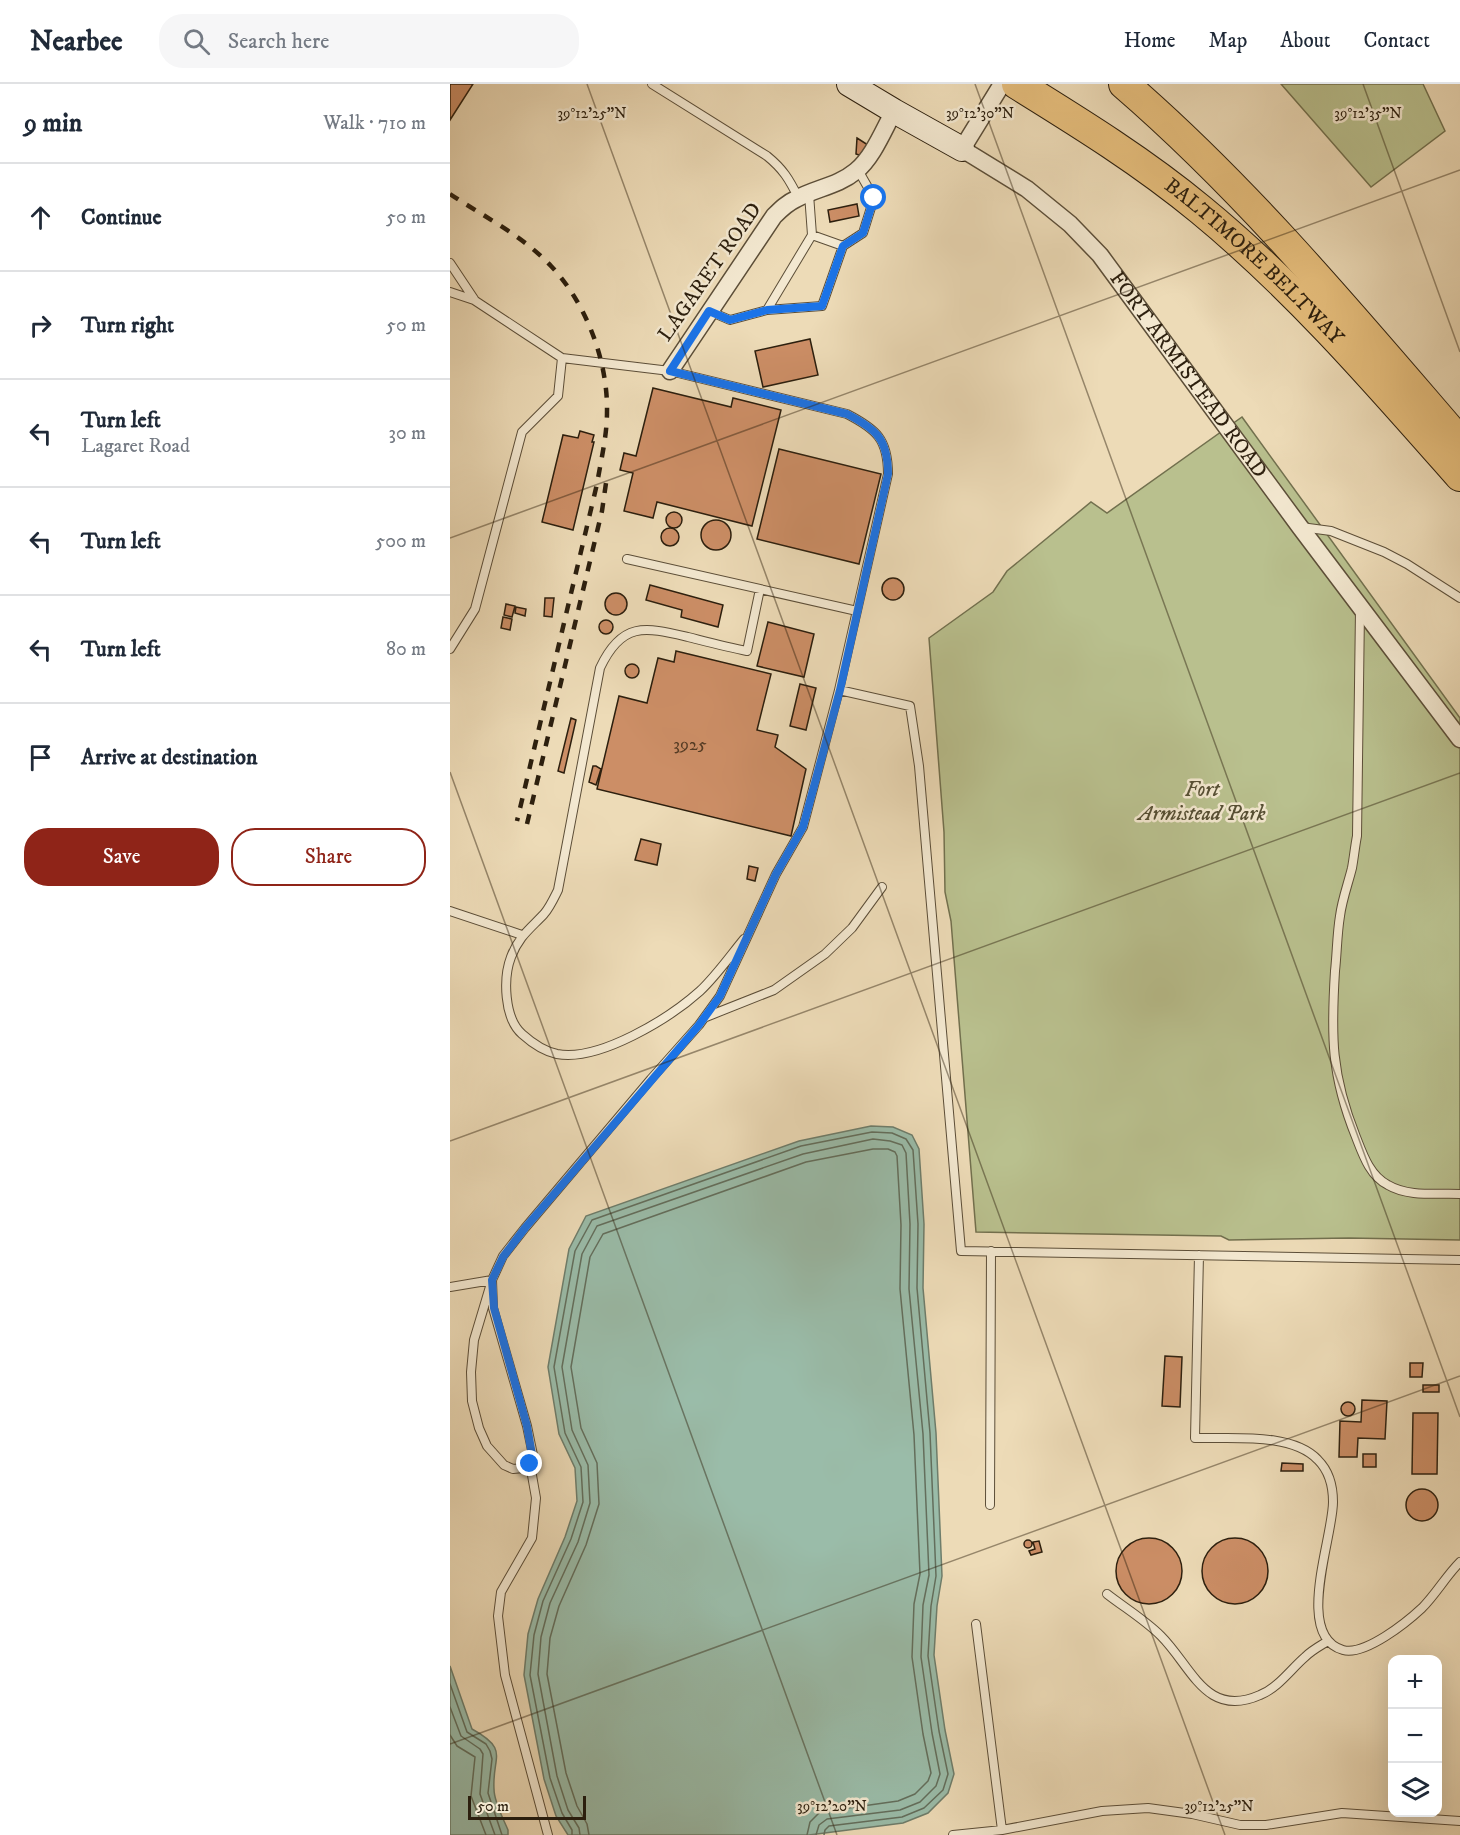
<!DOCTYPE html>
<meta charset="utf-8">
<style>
body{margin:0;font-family:"IM FELL DW Pica",serif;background:#f6f6f7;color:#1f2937}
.controls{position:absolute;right:18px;bottom:18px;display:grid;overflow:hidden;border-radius:12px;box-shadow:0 6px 24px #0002}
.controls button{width:54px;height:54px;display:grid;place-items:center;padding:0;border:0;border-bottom:2px solid #e0e1e3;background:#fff;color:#1f2937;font:30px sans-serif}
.scale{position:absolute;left:18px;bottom:15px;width:118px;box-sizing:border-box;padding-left:6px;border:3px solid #2c1f0e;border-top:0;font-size:16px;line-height:21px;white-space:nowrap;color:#2c1f0e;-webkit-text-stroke:4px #f3e8d0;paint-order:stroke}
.stop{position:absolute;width:18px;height:18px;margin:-14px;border:4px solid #1a73e8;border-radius:50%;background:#fff}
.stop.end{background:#1a73e8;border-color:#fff;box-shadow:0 2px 6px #0008}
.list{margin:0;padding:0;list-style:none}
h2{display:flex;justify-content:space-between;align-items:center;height:78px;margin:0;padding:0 24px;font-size:26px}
h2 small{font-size:20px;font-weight:400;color:#747a83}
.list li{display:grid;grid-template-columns:39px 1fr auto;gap:18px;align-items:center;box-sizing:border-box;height:108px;padding:0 24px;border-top:2px solid #e0e1e3}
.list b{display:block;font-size:22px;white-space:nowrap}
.list p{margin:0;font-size:20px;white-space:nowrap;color:#747a83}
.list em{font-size:20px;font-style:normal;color:#747a83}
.actions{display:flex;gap:12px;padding:18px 24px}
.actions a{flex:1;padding:14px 0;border:2px solid #8f2418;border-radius:24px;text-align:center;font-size:21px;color:#8f2418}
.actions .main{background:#8f2418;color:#fff}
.icon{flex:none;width:33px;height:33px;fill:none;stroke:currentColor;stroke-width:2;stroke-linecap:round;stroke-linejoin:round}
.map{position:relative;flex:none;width:1010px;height:1751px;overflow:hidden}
header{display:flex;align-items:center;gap:36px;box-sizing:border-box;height:84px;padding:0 30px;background:#fff;border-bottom:2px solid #e0e1e3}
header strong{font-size:28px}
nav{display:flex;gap:33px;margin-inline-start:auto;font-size:21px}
.search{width:420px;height:54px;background:#f6f6f7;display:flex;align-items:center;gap:15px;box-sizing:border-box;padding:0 21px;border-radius:24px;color:#747a83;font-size:22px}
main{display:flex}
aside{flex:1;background:#fff}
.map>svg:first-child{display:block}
</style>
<header>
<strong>Nearbee</strong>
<div class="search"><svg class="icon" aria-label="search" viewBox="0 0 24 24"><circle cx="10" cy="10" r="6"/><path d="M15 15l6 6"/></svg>Search here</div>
<nav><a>Home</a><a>Map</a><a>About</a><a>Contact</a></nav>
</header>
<main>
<aside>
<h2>9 min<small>Walk · 710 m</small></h2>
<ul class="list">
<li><svg class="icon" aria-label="ahead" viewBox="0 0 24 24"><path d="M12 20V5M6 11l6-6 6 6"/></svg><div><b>Continue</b></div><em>50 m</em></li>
<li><svg class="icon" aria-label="right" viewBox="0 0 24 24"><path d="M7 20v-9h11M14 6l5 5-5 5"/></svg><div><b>Turn right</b></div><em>50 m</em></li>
<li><svg class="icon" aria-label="left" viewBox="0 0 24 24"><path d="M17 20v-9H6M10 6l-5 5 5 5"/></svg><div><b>Turn left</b><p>Lagaret Road</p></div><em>30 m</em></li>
<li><svg class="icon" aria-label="left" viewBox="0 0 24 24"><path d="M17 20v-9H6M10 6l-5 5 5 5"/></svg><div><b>Turn left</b></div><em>500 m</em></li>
<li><svg class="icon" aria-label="left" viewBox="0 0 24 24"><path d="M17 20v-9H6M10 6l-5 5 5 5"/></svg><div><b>Turn left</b></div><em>80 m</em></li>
<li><svg class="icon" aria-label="arrive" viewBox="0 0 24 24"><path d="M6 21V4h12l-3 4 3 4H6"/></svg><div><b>Arrive at destination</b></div></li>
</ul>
<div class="actions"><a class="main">Save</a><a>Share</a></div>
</aside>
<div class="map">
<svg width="1010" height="1751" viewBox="0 0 1010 1751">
<rect width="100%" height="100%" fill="#eddbb7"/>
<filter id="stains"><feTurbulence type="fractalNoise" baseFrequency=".00333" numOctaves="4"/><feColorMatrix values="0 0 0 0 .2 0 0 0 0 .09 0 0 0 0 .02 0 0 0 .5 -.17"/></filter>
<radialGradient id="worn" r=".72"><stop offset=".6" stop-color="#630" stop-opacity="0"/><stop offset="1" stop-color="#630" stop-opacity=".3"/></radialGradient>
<path fill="#b9c08e" stroke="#72704e" stroke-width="1.5" d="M831,0H973L995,47L921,103Z
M792,333L1010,634V1156L899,1154L779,1156L771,1152L526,1148L501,837L495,808L494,748L479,554L543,508L557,487L641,418L657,429Z"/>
<path fill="#9abca9" stroke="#6e7d6b" stroke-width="1.5" d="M421,1042L443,1043L462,1051L469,1065L474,1140L473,1204L486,1349L492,1492L487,1522L484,1571L495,1646L504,1690L498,1709L478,1729L453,1739L359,1751H118L106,1732L94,1695L74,1591L78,1550L88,1515L115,1453L127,1417L125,1384L109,1350L98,1283L119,1165L136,1132L349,1057Z
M0,1582L22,1645C60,1666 42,1672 44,1705C44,1718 53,1734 58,1746V1751H0Z"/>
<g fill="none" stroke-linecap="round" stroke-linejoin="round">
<path stroke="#636e5c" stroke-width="1.5" d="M0,1600L17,1648L36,1660L40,1667L42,1675L38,1709L52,1751
M0,1623L11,1652L30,1665L33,1670L30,1710L45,1751
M0,1651L7,1662L25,1673L21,1712L36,1751
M122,1751V1746L112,1729L100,1694L80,1591L84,1551L93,1517L121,1455L133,1418L131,1383L115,1349L104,1283L125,1167L142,1136L351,1062L422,1048L442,1049L456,1055L463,1066L468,1140L467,1204L480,1349L486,1492L481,1522L478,1572L489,1647L498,1690L493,1706L474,1724L452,1733L379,1742L375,1746L374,1751
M130,1751L129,1744L118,1726L107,1692L88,1590L91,1553L100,1519L128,1458L140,1419L138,1381L122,1346L112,1283L132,1170L147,1142L353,1070L423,1055L440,1057L452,1061L456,1069L460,1140L459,1205L473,1350L479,1491L473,1521L471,1573L482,1649L490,1690L486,1702L470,1718L450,1726L377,1735L369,1741L366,1751
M139,1751L137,1740L127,1722L116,1689L97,1590L100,1554L109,1522L136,1461L149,1420L147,1379L131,1344L121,1283L140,1173L153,1150L356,1078L423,1065H438L445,1068L447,1072L451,1141L450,1205L464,1351L470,1490L464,1520L462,1573L473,1650L481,1689L478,1697L465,1710L448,1717L370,1728L360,1738L357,1751"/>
</g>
<path fill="#cc8e66" stroke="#2c1f0e" stroke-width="1.5" d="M0,0H23L0,36Z
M407,54L418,61L412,72L406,70Z
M407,120L409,132L380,138L378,126Z
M360,255L368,291L313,303L305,267Z
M203,304L281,323L283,314L331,326L302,442L207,418L203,434L174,427L183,389L170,386L174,369L186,372Z
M130,347L144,351L142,358H144L123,446L92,438L113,351L128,354Z
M329,365L431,390L409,480L307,455Z
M216 436a8 8 0 1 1 16 0a8 8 0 1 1-16 0Z
M251 451a15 15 0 1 1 30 0a15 15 0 1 1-30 0Z
M211 453a9 9 0 1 1 18 0a9 9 0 1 1-18 0Z
M432 505a11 11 0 1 1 22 0a11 11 0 1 1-22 0Z
M200,501L273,521L268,543L231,533L232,526L196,516Z
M155 520a11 11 0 1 1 22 0a11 11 0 1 1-22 0Z
M95,514H104L102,533L94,532Z
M56,520L65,522L62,533L54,531Z
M66,523L76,525L75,532L65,529Z
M53,533L62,535L60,546L51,544Z
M149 543a7 7 0 1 1 14 0a7 7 0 1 1-14 0Z
M318,538L364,550L354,593L307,582Z
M226,567L321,590L307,646L328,651L325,663L356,685L341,752L147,705L169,612L197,619L208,574L224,578Z
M175 587a7 7 0 1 1 14 0a7 7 0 1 1-14 0Z
M350,600L366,604L356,646L340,642Z
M121,634L126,636L114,689L108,687Z
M143,682H146L151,685L146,701L139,698Z
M191,755L211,760L207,781L185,776Z
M299,782L308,784L305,797L297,795Z
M715,1272L732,1273L730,1323L712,1322Z
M960,1279H973L972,1293H960Z
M973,1301H989V1308H973Z
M912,1316L937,1317L935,1355L908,1354L907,1373H889L890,1337L911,1338Z
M891 1325a7 7 0 1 1 14 0a7 7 0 1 1-14 0Z
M963,1329H988L987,1390H962Z
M913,1370H926V1383H913Z
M832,1379L853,1380V1387H831Z
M956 1421a16 16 0 1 1 32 0a16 16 0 1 1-32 0Z
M666 1487a33 33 0 1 1 66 0a33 33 0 1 1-66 0Z
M752 1487a33 33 0 1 1 66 0a33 33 0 1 1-66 0Z
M574 1460a4 4 0 1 1 8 0a4 4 0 1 1-8 0Z
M589,1457L592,1468L581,1471L579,1467L585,1465L583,1458Z"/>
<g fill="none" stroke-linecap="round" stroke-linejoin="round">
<defs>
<path id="lane" d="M202,0L317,72C333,85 339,95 348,113
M359,110L362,151
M393,162L362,151L317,226L372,222L393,162L413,149L424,114L408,86
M0,179L24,215
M0,208L24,216L112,274L220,287L397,330C426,345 438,355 438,390L389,606
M259,227L280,236L317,226
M851,443L881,447L934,468L957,480L1010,514
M177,475L407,527
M910,526L907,752C905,762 904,773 902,784C898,800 892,816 890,832C887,850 887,869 885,887C881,952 881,991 906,1053C913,1071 920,1092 938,1101C958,1113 987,1109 1010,1110
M0,565L25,525L72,348L108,312L112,274
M0,827L72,851
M294,855C280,872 266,892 250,907C220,934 149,978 107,970C93,967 82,959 72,950C54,934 53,894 61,873C69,852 80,845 94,830C100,823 104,814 108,806L150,584C172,537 195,543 238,553C258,558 277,563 297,567L310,505
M256,933L324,906L375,870L402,844L432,803
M749,1171L745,1354C781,1355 842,1348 868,1376C879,1387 883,1402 883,1418C883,1454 844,1552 893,1566C915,1572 957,1538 972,1524C986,1510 996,1492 1010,1478
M42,1196L43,1224L77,1342L83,1371L80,1380L73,1384L63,1385L54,1381L37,1362L29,1344L22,1317L21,1288L24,1256L42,1196L53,1172L75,1144L201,995L249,941L270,912L326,790L353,743L389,606L460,622L469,682L511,1167L1010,1176
M0,1203L42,1196
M80,1380L86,1414L82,1454L51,1508L48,1532L55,1591L98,1751
M540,1421L541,1167
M657,1510C675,1524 695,1536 711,1552C742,1583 756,1635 810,1611C828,1604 841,1585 855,1573C862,1566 870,1562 878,1557
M526,1540L552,1746
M503,1751L552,1746L652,1727L698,1724L742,1730L790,1741H816L892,1729L1010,1737"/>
<g id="street">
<path id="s1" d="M552,0L512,65L577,105L620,140L650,171L850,443L1010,655"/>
<path d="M220,287L324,132C331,125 337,119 346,115C366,104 388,102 406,87C423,73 433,47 444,27"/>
</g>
<path id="secondary" d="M399,0L444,27L512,65"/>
<g id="highway">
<path id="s2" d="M567,0C630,39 693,78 751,126C846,204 928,299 1010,392"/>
<path d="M674,0C798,107 903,234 1010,358"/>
</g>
</defs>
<use href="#lane" stroke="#5c4e38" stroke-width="10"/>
<use href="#street" stroke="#5c4e38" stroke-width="19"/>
<use href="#secondary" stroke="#2c1f0e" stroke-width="26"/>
<use href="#highway" stroke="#2c1f0e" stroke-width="32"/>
<use href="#lane" stroke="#f3e8d0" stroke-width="8"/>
<use href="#street" stroke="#f3e8d0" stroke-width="16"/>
<use href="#secondary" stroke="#f3e8d0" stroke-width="24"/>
<use href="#highway" stroke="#e6be7c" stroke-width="30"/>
<path stroke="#2c1f0e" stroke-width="4.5" stroke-dasharray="10 10" stroke-linecap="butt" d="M0,110C33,132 73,152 101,182C136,219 158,277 157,328C157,352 151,376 147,400L67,737
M77,740L152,427L157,392"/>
</g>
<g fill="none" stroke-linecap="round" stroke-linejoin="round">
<path stroke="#1a73e8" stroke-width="8" d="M80,1380L82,1371L77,1342L44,1224L42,1196L53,1173L75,1144L249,941L270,912L326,790L353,743L390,606L438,390C438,355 426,345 397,330L220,287L259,227L280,236L317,226L372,222L393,162L413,149L424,114"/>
</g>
<path fill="none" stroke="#2c1f0e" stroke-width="1.5" stroke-opacity="0.45" d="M137,0L775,1751M525,0L1010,1333M913,0L1010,268M0,454L1010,86M0,688L387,1751M0,1057L1010,689M0,1660L1010,1292"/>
<g text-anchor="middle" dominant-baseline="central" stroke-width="5" stroke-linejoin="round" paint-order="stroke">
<g font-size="18" fill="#543b24">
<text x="240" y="661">3925</text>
</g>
<g font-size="21" fill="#2c1f0e" stroke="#f3e8d0">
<text stroke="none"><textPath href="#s2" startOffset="297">BALTIMORE BELTWAY</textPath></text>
<text transform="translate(260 188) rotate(-55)">LAGARET ROAD</text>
<text stroke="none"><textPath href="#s1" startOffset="400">FORT ARMISTEAD ROAD</textPath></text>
</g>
<g font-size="21" font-style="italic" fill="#564f34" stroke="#f3e8d0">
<text x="752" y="706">Fort<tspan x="752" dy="24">Armistead Park</tspan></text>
</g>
</g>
<g font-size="15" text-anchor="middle" fill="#2c1f0e" stroke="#f3e8d0" stroke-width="5" stroke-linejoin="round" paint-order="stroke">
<text x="142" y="34">39°12'25"N</text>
<text x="530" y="34">39°12'30"N</text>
<text x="918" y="34">39°12'35"N</text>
<text x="382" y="1727">39°12'20"N</text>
<text x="769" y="1727">39°12'25"N</text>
</g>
<rect width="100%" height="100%" filter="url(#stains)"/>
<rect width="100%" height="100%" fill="url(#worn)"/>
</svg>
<div class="controls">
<button>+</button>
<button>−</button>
<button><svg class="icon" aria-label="layers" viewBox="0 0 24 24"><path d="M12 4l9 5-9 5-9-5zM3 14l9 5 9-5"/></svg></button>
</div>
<div class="scale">50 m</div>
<div class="stop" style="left:424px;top:114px"></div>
<div class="stop end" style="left:80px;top:1380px"></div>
</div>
</main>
